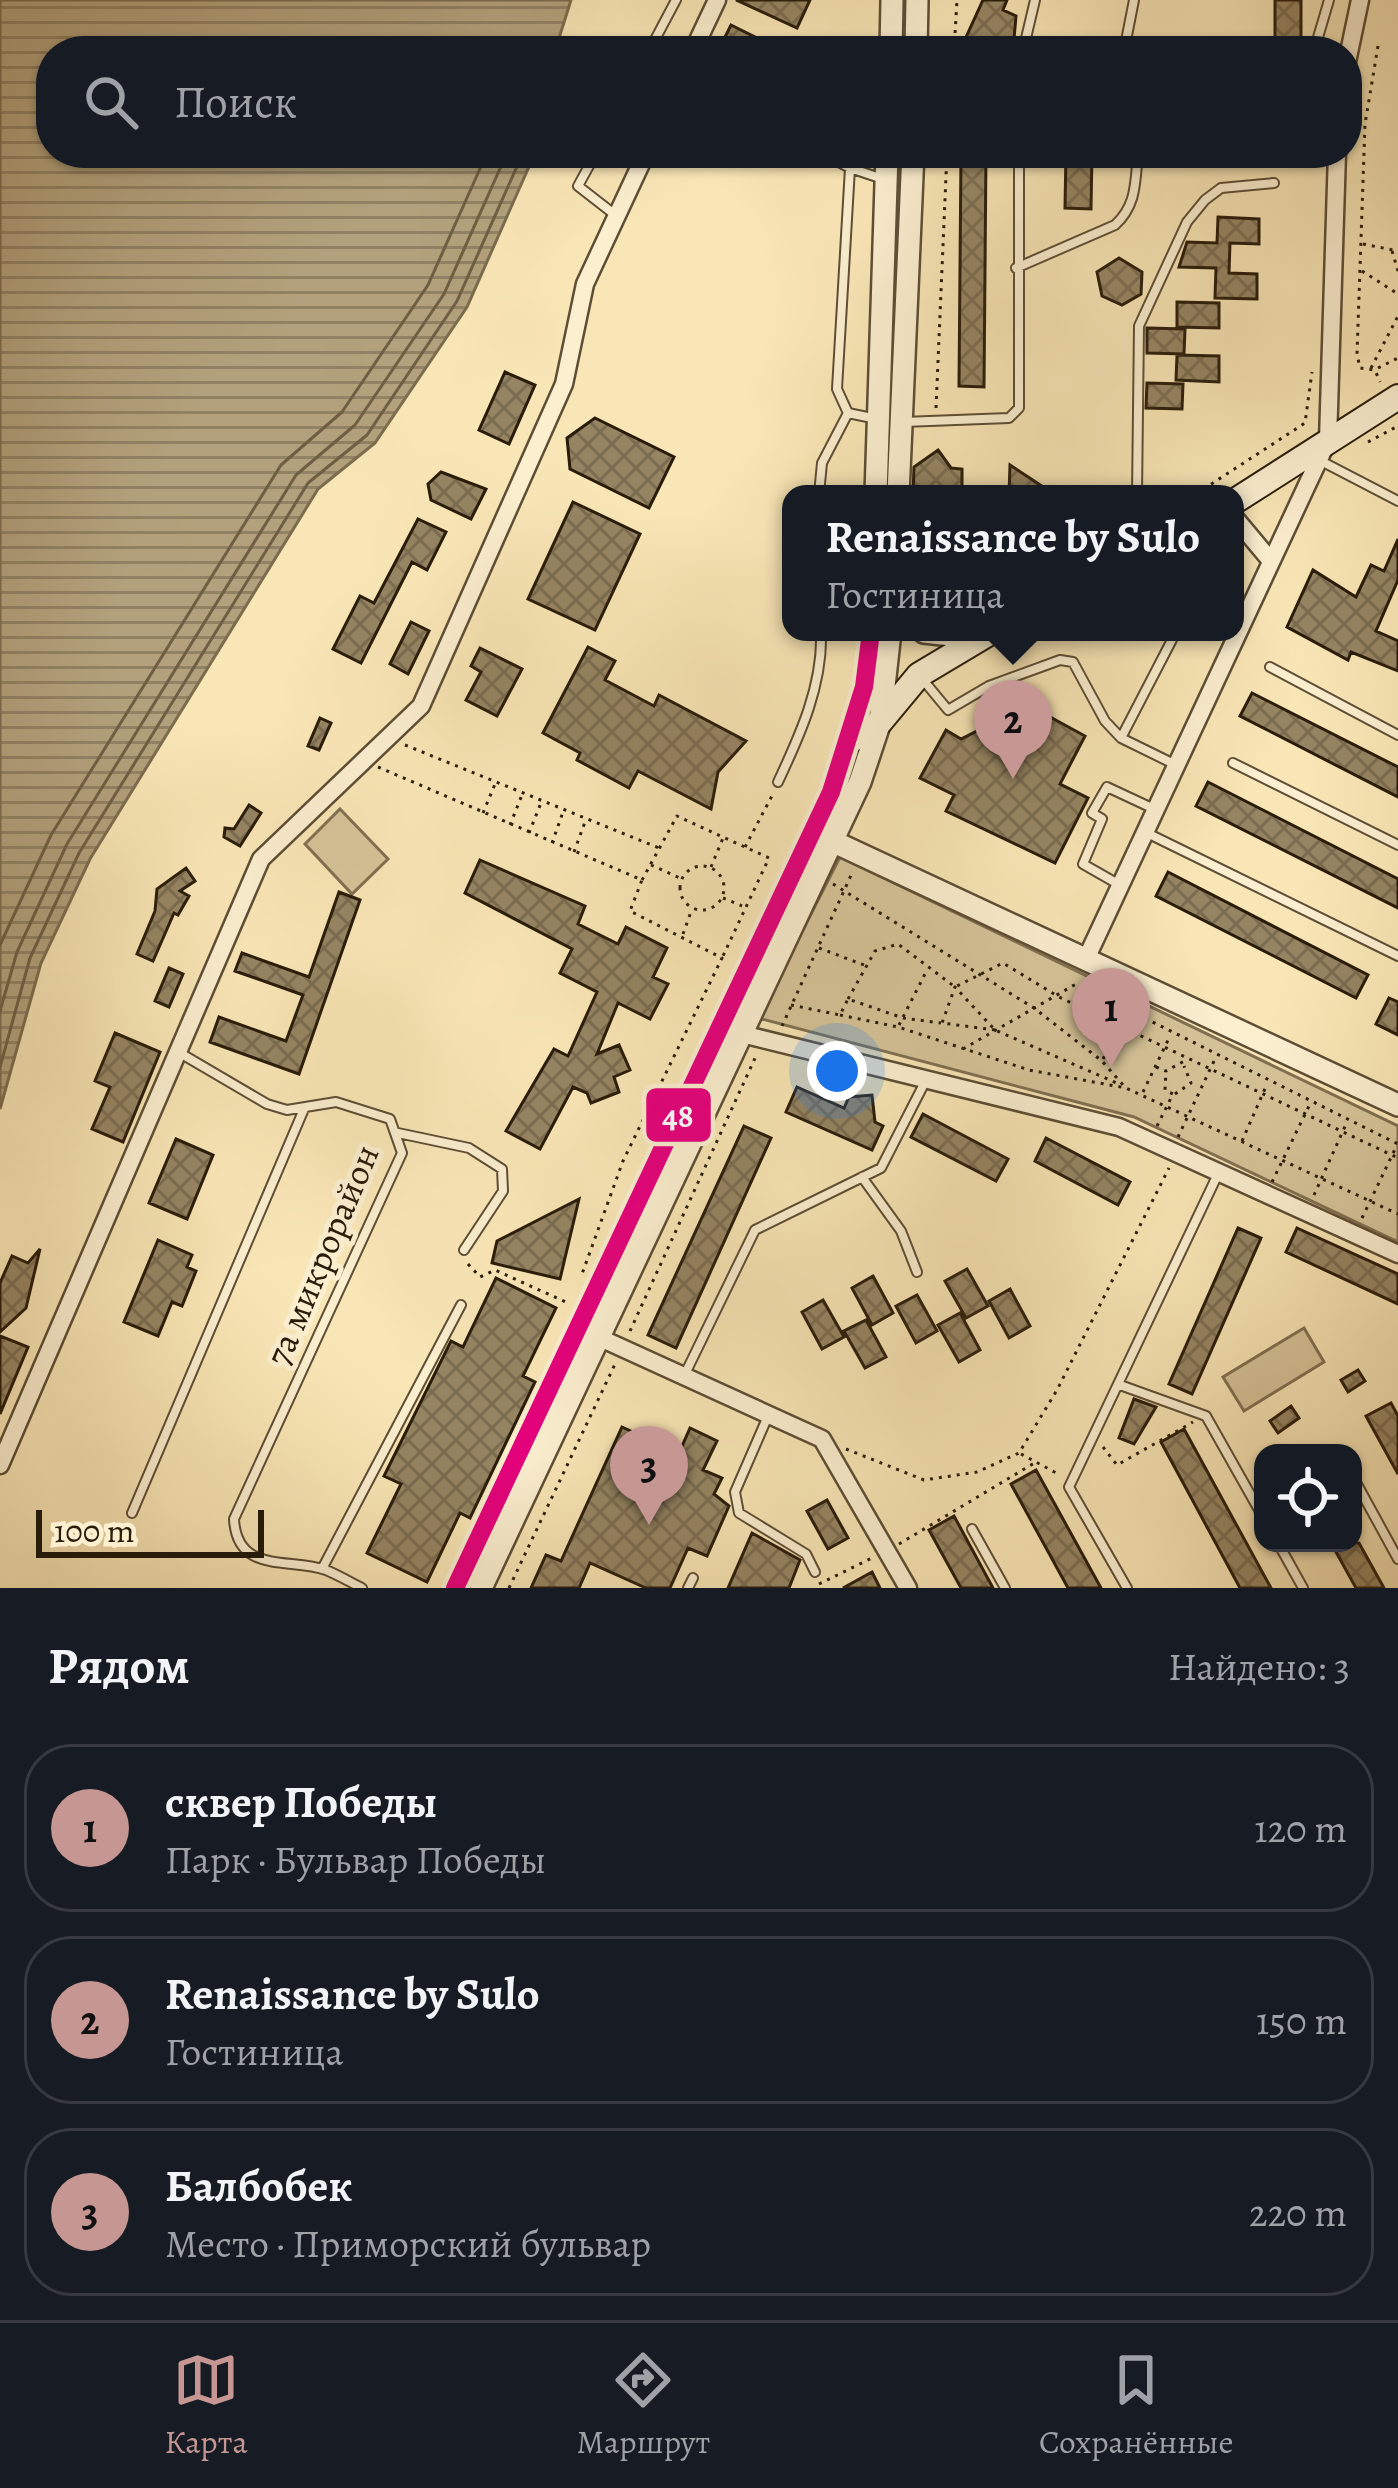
<!DOCTYPE html>
<html lang="ru">
<meta charset="utf-8">
<style>
body{margin:0;font-family:Alegreya,serif;background:#242831;color:#f1f3f6}
.controls{position:absolute;right:36px;bottom:36px;display:grid;overflow:hidden;border-radius:24px;box-shadow:0 3px 9px #0004}
.controls button{width:108px;height:108px;display:grid;place-items:center;padding:0;border:0;border-bottom:3px solid #363941;background:#171b24;color:#f1f3f6;font:60px sans-serif}
.scale{position:absolute;left:36px;bottom:30px;width:228px;box-sizing:border-box;padding-left:12px;border:6px solid #291c0a;border-top:0;font-size:33px;line-height:42px;white-space:nowrap;color:#291c0a;-webkit-text-stroke:9px #fbefd0;paint-order:stroke}
.you{position:absolute;left:837px;top:1071px;width:42px;height:42px;margin:-30px;border:9px solid #fff;border-radius:50%;background:#1a73e8;box-shadow:0 0 0 18px #1a73e833}
.badge{display:grid;place-items:center;width:78px;height:78px;border-radius:50%;background:#c59692;color:#111;font-size:39px;font-weight:700}
.pin{position:absolute;translate:-50% -99px;filter:drop-shadow(0 3px 6px #0008)}
.pin::after{content:'';position:absolute;top:63px;width:42px;height:36px;background:inherit;clip-path:polygon(0 0,100% 0,50% 100%)}
.popup{position:absolute;left:782px;top:485px;width:462px;height:156px;box-sizing:border-box;display:grid;place-content:center;border-radius:24px;background:#171b24;filter:drop-shadow(0 3px 9px #0005);font-size:39px;white-space:nowrap;color:#9ea1a6}
.popup b{font-size:45px;color:#f1f3f6}
.popup::after{content:'';position:absolute;left:50%;top:100%;margin-left:-24px;border:24px solid transparent;border-top-color:#171b24}
.list{margin:0;padding:0;list-style:none}
h2{display:flex;justify-content:space-between;align-items:center;height:156px;margin:0;padding:0 48px;font-size:51px}
h2 small{font-size:39px;font-weight:400;color:#9ea1a6}
.list li{display:grid;grid-template-columns:78px 1fr auto;gap:36px;align-items:center;box-sizing:border-box;height:168px;margin:0 24px 24px;padding:0 24px;border:3px solid #363941;border-radius:48px}
.list b{display:block;font-size:45px;white-space:nowrap}
.list p{margin:0;font-size:39px;white-space:nowrap;color:#9ea1a6}
.list em{font-size:39px;font-style:normal;color:#9ea1a6}
.icon{flex:none;width:66px;height:66px;fill:none;stroke:currentColor;stroke-width:2;stroke-linecap:round;stroke-linejoin:round}
.map{position:relative;flex:none;width:1398px;height:1588px;overflow:hidden}
.search{position:absolute;background:#171b24;box-shadow:0 3px 9px #0004;left:36px;right:36px;top:36px;height:132px;display:flex;align-items:center;gap:30px;box-sizing:border-box;padding:0 42px;border-radius:48px;color:#9ea1a6;font-size:45px}
.sheet{height:732px;background:#171b24}
nav{display:flex;justify-content:space-around;align-items:center;box-sizing:border-box;height:168px;border-top:3px solid #363941;background:#171b24;font-size:33px;color:#9ea1a6}
nav a{display:grid;justify-items:center;gap:6px}
nav .on{color:#c59692}
.map>svg:first-child{display:block}
</style>
<div class="map">
<svg width="1398" height="1588" viewBox="0 0 1398 1588">
<defs>
<pattern id="water-rules" width="6" height="5" patternUnits="userSpaceOnUse" patternTransform="scale(3)"><rect width="6" height="5" fill="#b2a17c"/><path d="M0 2.5h6" fill="none" stroke="#918264"/></pattern>
<pattern id="building-cross-hatch" width="8" height="8" patternUnits="userSpaceOnUse" patternTransform="scale(3)"><rect width="8" height="8" fill="#958563"/><path d="M0 0l8 8M0 8l8-8" fill="none" stroke="#7a6c50"/></pattern>
</defs>
<rect width="100%" height="100%" fill="#f9e6b6"/>
<filter id="stains"><feTurbulence type="fractalNoise" baseFrequency=".00167" numOctaves="4"/><feColorMatrix values="0 0 0 0 .2 0 0 0 0 .09 0 0 0 0 .02 0 0 0 .5 -.17"/></filter>
<radialGradient id="worn" r=".72"><stop offset=".6" stop-color="#630" stop-opacity="0"/><stop offset="1" stop-color="#630" stop-opacity=".3"/></radialGradient>
<path fill="#d6c499" stroke="#807052" stroke-width="3" d="M340,809L388,859L352,894L305,844Z
M840,857L1398,1126V1242L1134,1117L758,1018Z
M1304,1328L1324,1362L1244,1411L1223,1377Z"/>
<path fill="url(#water-rules)" stroke="#7b6c4e" stroke-width="3" d="M0,0H571L555,51H51V153H535L467,307L375,443L318,489L90,859L41,963L0,1109Z"/>
<g fill="none" stroke-linecap="round" stroke-linejoin="round">
<path stroke="#6e5e43" stroke-width="3" d="M0,945L51,835L281,465L342,412L428,285L487,153
M0,1011L17,952L67,844L296,475L355,425L444,294L507,153
M0,1067L30,958L79,853L308,483L367,435L457,301L523,153"/>
</g>
<path fill="url(#building-cross-hatch)" stroke="#291c0a" stroke-width="3" d="M736,0H810L797,28Z
M983,0H1007L1003,10L1016,16L1014,39L973,51L962,46Z
M1275,0H1301V51H1275Z
M731,25L783,51H718Z
M961,153H986L984,387L959,386Z
M1066,153H1092L1091,209L1065,208Z
M1218,217L1259,219V244L1230,243L1229,273L1257,274V299L1215,298L1216,268L1179,267L1187,242L1217,243Z
M1119,258L1142,272L1141,294L1122,305L1102,296L1097,272Z
M1177,302L1219,303V328L1177,327Z
M1147,328L1185,329L1184,354L1147,353Z
M1177,355L1219,356V382L1176,380Z
M505,372L535,385L509,444L479,430Z
M1147,383L1183,384L1182,409L1146,408Z
M595,418L674,457L649,508L570,469L567,438Z
M938,450L951,468L962,469V494H913L914,467Z
M1010,465L1054,494H1009Z
M441,472L486,489L471,519L431,500L428,484Z
M573,502L640,534L595,630L528,599Z
M418,519L446,532L427,570L412,562L361,663L333,649L360,596L374,603Z
M1398,539V580L1376,631L1398,641V671L1351,652L1348,660L1287,627L1313,570L1356,597L1371,565L1384,571Z
M411,622L429,631L408,674L390,664Z
M588,647L615,661L605,680L654,706L659,695L746,741L718,772L711,809L638,771L629,788L577,760L580,753L543,733Z
M480,648L522,669L497,716L466,700L481,672L471,666Z
M1252,693L1398,767V797L1240,716Z
M1008,694L1085,736L1060,784L1088,798L1055,863L946,811L954,795L920,778L946,730L961,739L981,729L987,733Z
M320,718L331,723L319,750L308,746Z
M1208,782L1398,879V908L1196,806Z
M249,805L261,813L240,846L224,837L225,828L234,829Z
M480,860L585,906L578,924L618,944L626,927L667,948L653,977L668,984L650,1019L618,1003L597,1054L619,1045L630,1070L614,1077L619,1092L591,1103L587,1093L573,1087L540,1149L506,1131L554,1049L568,1056L597,992L560,973L572,949L465,893Z
M186,868L195,881L180,891L189,896L178,915L174,913L153,961L137,954L155,911L157,889Z
M1168,872L1368,975L1356,998L1156,896Z
M339,892L360,900L299,1074L210,1042L219,1017L286,1041L303,995L235,971L242,953L309,977Z
M169,968L183,974L169,1007L155,1001Z
M1389,998L1398,1002V1035L1376,1024Z
M115,1033L160,1052L123,1142L92,1129L110,1087L95,1081Z
M797,1087L844,1108L849,1097L872,1095L875,1122L883,1126L872,1150L786,1112Z
M923,1114L1008,1159L996,1181L911,1137Z
M744,1126L771,1138L676,1348L648,1335Z
M1046,1138L1130,1182L1118,1205L1035,1161Z
M176,1139L213,1155L187,1219L149,1203Z
M579,1199L560,1279L492,1263L497,1241Z
M1238,1228L1261,1238L1192,1394L1169,1384Z
M1297,1228L1398,1274V1304L1286,1252Z
M158,1240L192,1255L187,1267L196,1271L182,1306L172,1302L158,1336L124,1322Z
M40,1249L26,1308L0,1332V1283L12,1256L28,1263Z
M967,1269L988,1306L966,1318L945,1281Z
M873,1276L893,1313L872,1325L852,1288Z
M496,1278L556,1308L523,1376L535,1382L470,1518L460,1513L427,1582L367,1553L401,1484L384,1476L451,1341L463,1347Z
M1010,1289L1030,1326L1009,1338L989,1301Z
M917,1295L937,1331L916,1343L896,1306Z
M823,1300L844,1337L822,1349L802,1312Z
M960,1313L980,1350L959,1362L938,1325Z
M866,1320L886,1357L865,1368L844,1331Z
M0,1336L28,1347L0,1414Z
M1358,1370L1365,1381L1348,1392L1341,1380Z
M1134,1399L1156,1407L1134,1444L1119,1438Z
M1391,1403L1398,1416V1474L1366,1416Z
M1291,1406L1299,1418L1278,1433L1270,1421Z
M622,1427L679,1453L690,1428L717,1441L703,1470L722,1478L714,1494L729,1506L707,1556L688,1548L670,1588H646L590,1563L579,1588H531L546,1555L561,1561Z
M1184,1429L1271,1588H1240L1161,1442Z
M1036,1470L1101,1588H1068L1011,1484Z
M827,1500L848,1538L828,1549L807,1511Z
M954,1516L993,1588H961L929,1530Z
M752,1533L800,1560L789,1588H728Z
M1331,1543H1359L1384,1588H1356Z
M872,1572L880,1588H843Z"/>
<g fill="none" stroke-linecap="round" stroke-linejoin="round">
<defs>
<path id="service" d="M649,51L676,0
M1023,51L1035,0
M1124,51L1134,0
M1314,51L1329,0
M596,153L578,186L614,214
M821,153L850,168L837,389L848,413L877,419
M852,153L850,168L886,180
M1016,268L1115,225C1137,205 1135,182 1138,153
M903,422L1009,418L1019,408V153
M1321,461L1398,501
M819,494L822,463L848,413
M1137,494L1139,326L1187,222L1205,200L1221,188L1274,183
M1270,667L1398,735
M924,681L948,710L989,686L1060,660L1073,662L1105,721L1121,738L1174,764
M1121,738L1176,632
M1233,763L1398,845
M778,782C800,735 823,685 821,632
M1145,832L1398,956
M1118,884L1083,864L1102,819L1092,813L1107,787L1152,808
M180,1053L267,1104L287,1110L336,1102L390,1119L402,1153L234,1519C237,1575 290,1557 326,1570C338,1575 350,1582 362,1588
M398,1133L469,1148L502,1169L503,1191L464,1250
M862,1177L901,1231L917,1272
M685,1374L755,1230L881,1168L926,1080
M1120,1385L1206,1416L1263,1517
M768,1416L735,1492L739,1513L806,1554L815,1572
M1353,1477L1398,1559
M132,1513L304,1109
M972,1529L1005,1588
M1278,1543L1303,1588
M322,1569L461,1305
M688,1588L693,1578
M1127,1588L1069,1487L1218,1174"/>
<path id="minor" d="M693,51L717,0
M1347,62L1360,0
M1235,518L1271,561
M1086,959L1328,440L1337,153
M734,1032L1119,1127L1398,1254
M598,1337L822,1439L908,1588
M0,1465L261,859L421,706L564,384L585,284L646,153"/>
<path id="tertiary" d="M891,51L892,0
M916,51L917,0
M876,494L887,153
M898,494L913,153
M924,632L979,638
M819,835L1398,1105
M455,1588L831,792L864,687L871,632
M481,1588L860,782L880,722L890,632"/>
<path id="secondary" d="M1235,501L1398,397
M848,742L880,722L919,675L991,632"/>
</defs>
<use href="#service" stroke="#5d4e35" stroke-width="12"/>
<use href="#minor" stroke="#5d4e35" stroke-width="21"/>
<use href="#tertiary" stroke="#5d4e35" stroke-width="26"/>
<use href="#secondary" stroke="#291c0a" stroke-width="28"/>
<path stroke="#291c0a" stroke-width="3" stroke-dasharray="3 6" stroke-linecap="butt" d="M1378,46L1365,124L1357,354L1360,368L1375,370L1380,382
M954,51L957,0
M1363,244L1398,251
M1392,251L1398,271
M1362,271L1398,294
M1371,368L1398,316
M1378,368L1398,358
M936,408L947,153
M1368,442L1398,426
M1196,494L1305,423L1312,372
M405,745L659,848
M378,767L642,880L630,911L722,958L623,1161L582,1274
M483,813L495,784
M510,825L522,795
M529,833L541,803
M552,843L563,812
M745,847L774,792
M574,852L585,822
M651,865L680,878
M680 888a22 22 0 1 1 44 0a22 22 0 1 1-44 0Z
M711,867L723,838
M642,880L677,816L769,858L723,956
M833,884L1034,1008L1102,1061L1124,1086
M723,898L742,906
M683,934L692,909
M819,948L864,965
M848,999L875,951L898,944L955,987L1003,963L1059,997L1398,1158
M791,1005L840,1015L848,999L903,1018L941,1023
M840,1015L898,1027L1029,1070L1126,1088L1398,1214
M899,1025L927,970
M782,1026L853,871
M995,1030L942,1023L955,987L995,1030L1119,1084
M963,1049L1076,984L1398,1144
M1103,1059L1126,1014
M1156,1067L1166,1071L1188,1059
M1143,1092L1170,1036
M1175,1094L1191,1083L1184,1066
M1157,1126L1173,1094L1165,1090L1166,1071
M1178,1137L1215,1059
M1242,1141L1267,1084
M1272,1182L1310,1104
M1314,1195L1347,1122
M1362,1218L1397,1145
M468,1264L480,1277L495,1270L568,1303
M630,1331L756,1056
M1103,1447L1117,1465L1193,1422
M846,1449L924,1480L977,1472L1019,1453L1057,1390L1169,1168
M1021,1454L1060,1475
M899,1544L1036,1462
M819,1584L874,1557
M509,1588L616,1362"/>
<use href="#service" stroke="#fbefd0" stroke-width="8"/>
<use href="#minor" stroke="#fbefd0" stroke-width="16"/>
<use href="#tertiary" stroke="#fbefd0" stroke-width="21"/>
<use href="#secondary" stroke="#fbefd0" stroke-width="24"/>
<defs>
<path id="bus-1" d="M455,1588L831,792L864,687L871,632"/>
</defs>
<use href="#bus-1" stroke="#fbefd0" stroke-width="27"/>
<use href="#bus-1" stroke="#e5007d" stroke-width="18"/>
</g>
<g text-anchor="middle" dominant-baseline="central" stroke-width="10" stroke-linejoin="round" paint-order="stroke">
<g font-size="36" fill="#291c0a" stroke="#fbefd0">
<text transform="translate(322 1255) rotate(-67)">7а микрорайон</text>
</g>
</g>
<rect stroke="#fbefd0" stroke-width="4.5" x="644" y="1086" width="69" height="58" rx="12" fill="#e5007d"/>
<g font-size="33" text-anchor="middle" font-weight="bold" fill="#fff">
<text x="678" y="1127">48</text>
</g>
<rect width="100%" height="100%" filter="url(#stains)"/>
<rect width="100%" height="100%" fill="url(#worn)"/>
</svg>
<div class="controls">
<button><svg class="icon" aria-label="locate" viewBox="0 0 24 24"><circle cx="12" cy="12" r="6"/><path d="M12 2v4M12 18v4M2 12h4M18 12h4"/></svg></button>
</div>
<div class="scale">100 m</div>
<div class="you"></div>
<div class="pin badge" style="left:1111px;top:1067px">1</div>
<div class="pin badge" style="left:1013px;top:779px">2</div>
<div class="popup"><b>Renaissance by Sulo</b>Гостиница</div>
<div class="pin badge" style="left:649px;top:1525px">3</div>
<div class="search"><svg class="icon" aria-label="search" viewBox="0 0 24 24"><circle cx="10" cy="10" r="6"/><path d="M15 15l6 6"/></svg>Поиск</div>
</div>
<section class="sheet">
<h2>Рядом<small>Найдено: 3</small></h2>
<ul class="list">
<li><span class="badge">1</span><div><b>сквер Победы</b><p>Парк · Бульвар Победы</p></div><em>120 m</em></li>
<li><span class="badge">2</span><div><b>Renaissance by Sulo</b><p>Гостиница</p></div><em>150 m</em></li>
<li><span class="badge">3</span><div><b>Балбобек</b><p>Место · Приморский бульвар</p></div><em>220 m</em></li>
</ul>
</section>
<nav>
<a class="on"><svg class="icon" aria-label="map" viewBox="0 0 24 24"><path d="M3 6l6-2 6 2 6-2v14l-6 2-6-2-6 2zM9 4v14M15 6v14"/></svg>Карта</a>
<a><svg class="icon" aria-label="directions" viewBox="0 0 24 24"><path d="M12 3l9 9-9 9-9-9zM9 14v-3h6M13 9l2 2-2 2"/></svg>Маршрут</a>
<a><svg class="icon" aria-label="saved" viewBox="0 0 24 24"><path d="M7 4h10v16l-5-4-5 4z"/></svg>Сохранённые</a>
</nav>
